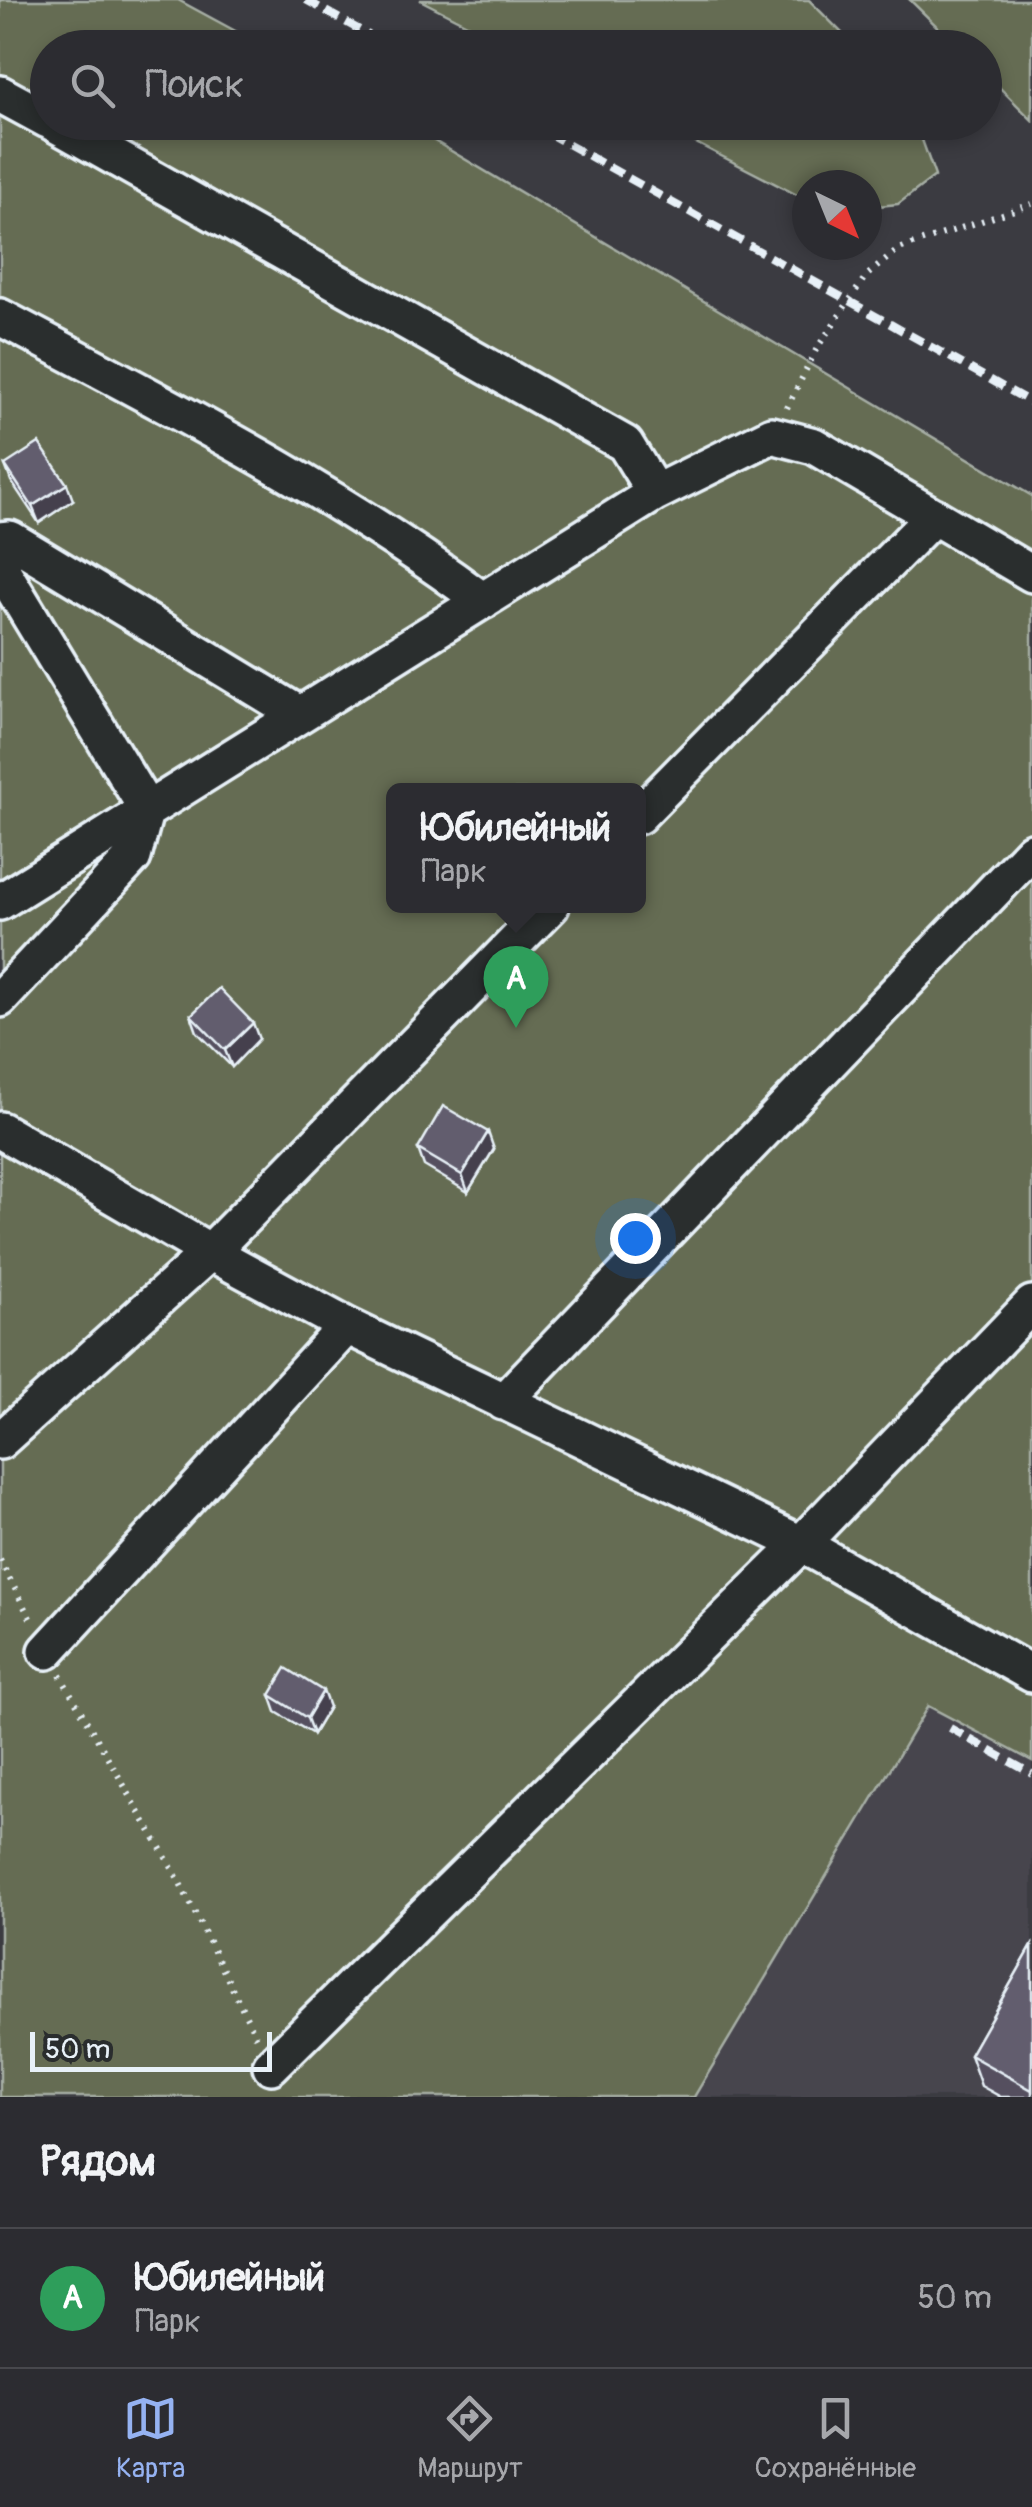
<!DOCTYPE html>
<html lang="ru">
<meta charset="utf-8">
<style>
body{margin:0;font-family:Pangolin,sans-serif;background:#343439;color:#f1f3f6}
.compass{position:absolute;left:792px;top:170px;width:90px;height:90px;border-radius:50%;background:#2c2c31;box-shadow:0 5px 15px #0003;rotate:137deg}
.scale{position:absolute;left:30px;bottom:25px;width:242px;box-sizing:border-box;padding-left:10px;border:5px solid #e8f1f8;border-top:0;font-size:28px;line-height:35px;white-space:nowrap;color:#e8f1f8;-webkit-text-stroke:8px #2a2d2e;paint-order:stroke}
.you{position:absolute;left:635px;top:1238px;width:35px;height:35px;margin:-25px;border:8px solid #fff;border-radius:50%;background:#1a73e8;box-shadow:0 0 0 15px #1a73e833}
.badge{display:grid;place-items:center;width:65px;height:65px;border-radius:50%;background:#95b2f1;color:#fff;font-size:32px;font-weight:700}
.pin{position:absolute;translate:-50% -82px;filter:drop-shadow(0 2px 5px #0008)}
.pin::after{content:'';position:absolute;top:52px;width:35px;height:30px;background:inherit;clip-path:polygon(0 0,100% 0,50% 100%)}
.popup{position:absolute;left:386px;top:783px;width:260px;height:130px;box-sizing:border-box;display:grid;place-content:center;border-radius:15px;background:#2c2c31;filter:drop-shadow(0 2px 8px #0005);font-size:32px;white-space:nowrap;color:#a6a7ab}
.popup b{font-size:38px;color:#f1f3f6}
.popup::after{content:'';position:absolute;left:50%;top:100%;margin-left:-20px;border:20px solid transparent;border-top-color:#2c2c31}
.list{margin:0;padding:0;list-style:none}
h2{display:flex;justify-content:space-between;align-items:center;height:130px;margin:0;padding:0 40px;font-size:42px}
h2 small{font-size:32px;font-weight:400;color:#a6a7ab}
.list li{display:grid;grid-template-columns:65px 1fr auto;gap:30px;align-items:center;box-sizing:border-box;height:140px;padding:0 40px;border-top:2px solid #48484d}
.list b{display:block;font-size:38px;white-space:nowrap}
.list p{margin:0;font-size:32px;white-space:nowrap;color:#a6a7ab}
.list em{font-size:32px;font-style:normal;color:#a6a7ab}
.icon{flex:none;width:55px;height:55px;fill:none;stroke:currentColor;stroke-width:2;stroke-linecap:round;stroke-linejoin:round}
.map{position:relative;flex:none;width:1032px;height:2097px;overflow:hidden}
.search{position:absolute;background:#2c2c31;box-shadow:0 5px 15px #0003;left:30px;right:30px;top:30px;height:110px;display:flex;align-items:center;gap:25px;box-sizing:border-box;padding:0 35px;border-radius:55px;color:#a6a7ab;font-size:38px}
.sheet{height:270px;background:#2c2c31}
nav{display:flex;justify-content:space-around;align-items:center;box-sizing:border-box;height:140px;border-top:2px solid #48484d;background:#2c2c31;font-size:28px;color:#a6a7ab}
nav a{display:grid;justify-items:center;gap:5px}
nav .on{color:#95b2f1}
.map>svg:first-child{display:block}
</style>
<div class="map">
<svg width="1032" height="2097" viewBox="0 0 1032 2097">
<rect width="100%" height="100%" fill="#3b3b41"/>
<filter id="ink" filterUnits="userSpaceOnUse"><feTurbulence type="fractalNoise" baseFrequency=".01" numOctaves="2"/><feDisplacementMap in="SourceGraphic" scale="20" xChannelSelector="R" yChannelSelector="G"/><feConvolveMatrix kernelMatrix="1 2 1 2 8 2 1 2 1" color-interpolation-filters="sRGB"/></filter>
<g filter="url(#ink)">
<path fill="#47454e" d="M929,1706L1032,1761V2097H694Z"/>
<path fill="#656c52" stroke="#a6aea5" stroke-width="2.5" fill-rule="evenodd" d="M0,0H178L265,47L48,48V122L404,123L1032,496V1761L928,1706L694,2097H0ZM394,790H638V906H394Z
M420,0H809L856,47H512Z
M910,0H1032V120L985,73L984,48L958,47Z
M657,123H916L935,176L898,204L867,207V185H807V200Z"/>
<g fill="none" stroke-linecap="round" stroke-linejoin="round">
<defs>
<path id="minor" d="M0,94L48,120
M52,122L625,444L655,493
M0,317C164,404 333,489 483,601
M0,540L10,539L299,714
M0,567L146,808L133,857L0,999
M638,816L934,516
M0,902L655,493L772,435L814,446L1032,574
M0,1130L210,1252L347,1326L801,1544L1032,1674
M503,1402L1032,851
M0,1441L210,1252L551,906
M47,1651L347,1326
M271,2066L801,1544L1032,1304"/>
</defs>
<use href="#minor" stroke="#e8f1f8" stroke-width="42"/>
<path stroke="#e8f1f8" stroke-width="6" stroke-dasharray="2.5 8" stroke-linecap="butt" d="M787,408L817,348L866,276L899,249L1032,204
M0,1560L31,1620
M60,1675L176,1875L257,2038"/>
<use href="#minor" stroke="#2a2d2e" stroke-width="35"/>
<path stroke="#e8f1f8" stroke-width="8" stroke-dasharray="15 8" stroke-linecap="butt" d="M306,0L392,48
M528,122L1032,403
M950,1728L1032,1774"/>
</g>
<path fill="#54505f" stroke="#e8f1f8" stroke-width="2.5" d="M5,465L73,500L39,523L11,481Z
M191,1015L259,1039L232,1067L197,1032Z
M418,1149H494L468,1192L424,1166Z
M270,1695L329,1707L313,1734L276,1712Z
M1032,1946V2097H1001L981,2086L970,2055Z"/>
<path fill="#45414d" stroke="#e8f1f8" stroke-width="2.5" d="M67,484L73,500L39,523L32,506Z
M253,1023L259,1039L232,1067L225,1050Z
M488,1132L494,1149L468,1192L462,1175Z
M323,1691L329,1707L313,1734L307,1718Z"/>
<path fill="#625d6e" stroke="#e8f1f8" stroke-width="2.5" d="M39,443L67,484L32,506L5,465Z
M219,988L253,1023L225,1050L191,1015Z
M443,1106L488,1132L462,1175L418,1149Z
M286,1668L323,1691L307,1718L270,1695Z
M1032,1946V2090L970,2055Z"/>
</g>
</svg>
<svg class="compass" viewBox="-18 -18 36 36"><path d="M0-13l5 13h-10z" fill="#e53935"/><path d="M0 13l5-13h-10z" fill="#a6a7ab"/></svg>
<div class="scale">50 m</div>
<div class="you"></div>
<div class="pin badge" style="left:516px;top:1028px;background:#2e9e5b">A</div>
<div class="popup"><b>Юбилейный</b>Парк</div>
<div class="search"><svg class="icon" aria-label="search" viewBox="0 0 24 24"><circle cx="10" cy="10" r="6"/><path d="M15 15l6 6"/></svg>Поиск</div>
</div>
<section class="sheet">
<h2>Рядом<small></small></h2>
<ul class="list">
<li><span class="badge" style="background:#2e9e5b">A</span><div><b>Юбилейный</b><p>Парк</p></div><em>50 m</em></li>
</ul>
</section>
<nav>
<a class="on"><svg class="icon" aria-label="map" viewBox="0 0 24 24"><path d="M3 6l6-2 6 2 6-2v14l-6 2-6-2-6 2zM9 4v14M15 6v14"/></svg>Карта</a>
<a><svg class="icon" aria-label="directions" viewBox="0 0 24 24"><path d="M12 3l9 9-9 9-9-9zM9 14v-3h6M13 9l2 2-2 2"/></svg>Маршрут</a>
<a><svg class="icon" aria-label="saved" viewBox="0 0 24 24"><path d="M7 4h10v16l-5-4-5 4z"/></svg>Сохранённые</a>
</nav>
